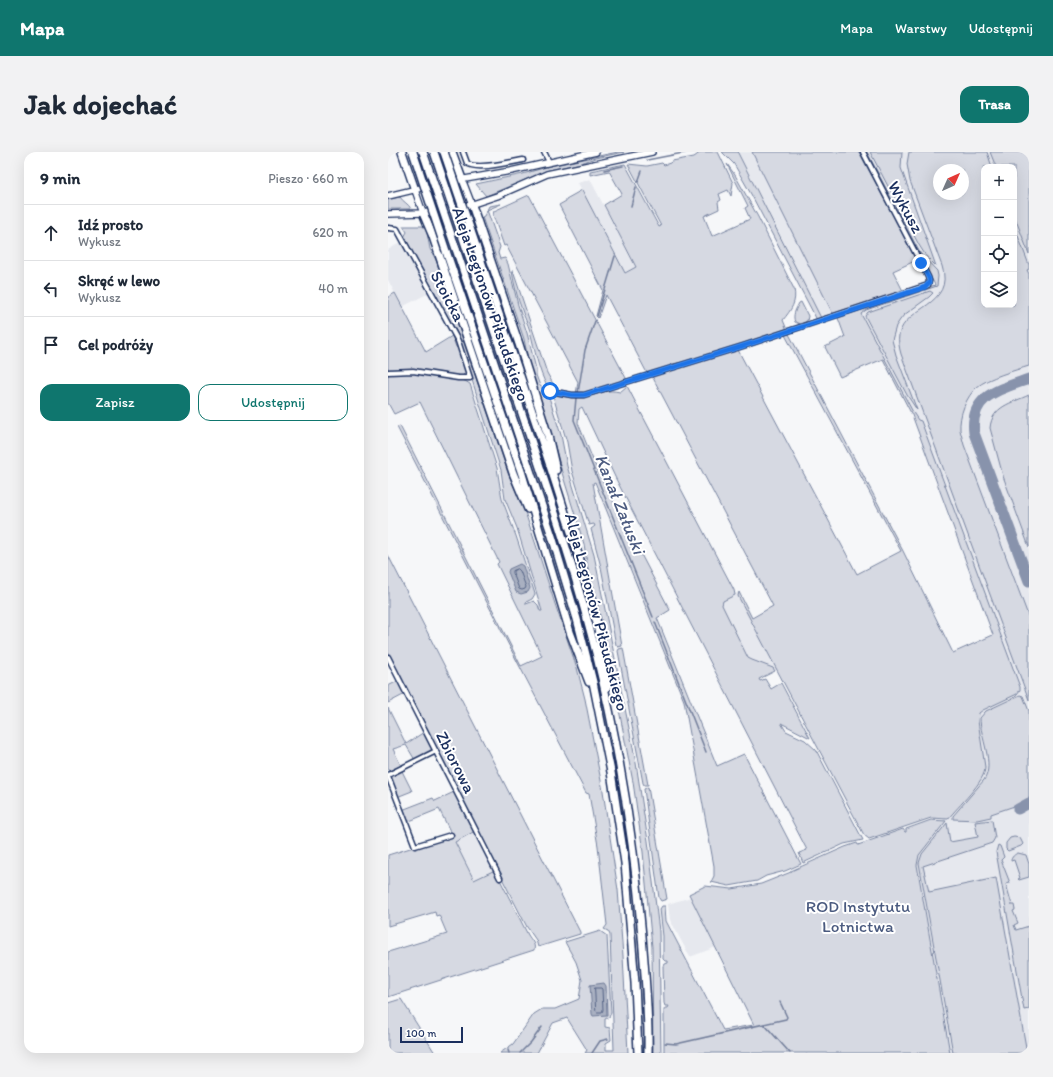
<!DOCTYPE html>
<html lang="pl">
<meta charset="utf-8">
<style>
body{margin:0;font-family:Itim,sans-serif;background:#f2f2f3;color:#1f2937}
.controls{position:absolute;right:12px;top:12px;display:grid;overflow:hidden;border-radius:8px;box-shadow:0 4px 16px #0002}
.controls button{width:36px;height:36px;display:grid;place-items:center;padding:0;border:0;border-bottom:1px solid #e0e1e3;background:#fff;color:#1f2937;font:20px sans-serif}
.compass{position:absolute;left:545px;top:12px;width:36px;height:36px;border-radius:50%;background:#fff;box-shadow:0 4px 16px #0002;rotate:45deg}
.scale{position:absolute;left:12px;bottom:10px;width:63px;box-sizing:border-box;padding-left:4px;border:2px solid #1b2f5e;border-top:0;font-size:11px;line-height:14px;white-space:nowrap;color:#1b2f5e;-webkit-text-stroke:3px #fff;paint-order:stroke}
.stop{position:absolute;width:12px;height:12px;margin:-9px;border:3px solid #1a73e8;border-radius:50%;background:#fff}
.stop.end{background:#1a73e8;border-color:#fff;box-shadow:0 1px 4px #0008}
.list{margin:0;padding:0;list-style:none}
h2{display:flex;justify-content:space-between;align-items:center;height:52px;margin:0;padding:0 16px;font-size:17px}
h2 small{font-size:13px;font-weight:400;color:#747a83}
.list li{display:grid;grid-template-columns:26px 1fr auto;gap:12px;align-items:center;box-sizing:border-box;height:56px;padding:0 16px;border-top:1px solid #e0e1e3}
.list b{display:block;font-size:15px;white-space:nowrap}
.list p{margin:0;font-size:13px;white-space:nowrap;color:#747a83}
.list em{font-size:13px;font-style:normal;color:#747a83}
.actions{display:flex;gap:8px;padding:12px 16px}
.actions a{flex:1;padding:9px 0;border:1px solid #0f766e;border-radius:12px;text-align:center;font-size:14px;color:#0f766e}
.actions .main{background:#0f766e;color:#fff}
.icon{flex:none;width:22px;height:22px;fill:none;stroke:currentColor;stroke-width:2;stroke-linecap:round;stroke-linejoin:round}
.map{position:relative;flex:none;width:641px;height:901px;overflow:hidden;border-radius:12px}
header{display:flex;align-items:center;gap:24px;box-sizing:border-box;height:56px;padding:0 20px;background:#0f766e;color:#fff}
header strong{font-size:19px}
nav{display:flex;gap:22px;margin-inline-start:auto;font-size:14px}
.intro{display:flex;align-items:center;justify-content:space-between;box-sizing:border-box;height:96px;padding:0 24px}
h1{margin:0;font-size:28px}
.button{padding:10px 18px;border-radius:12px;background:#0f766e;color:#fff;font-size:14px;font-weight:700}
main{display:flex;gap:24px;padding:0 24px}
aside{flex:1;background:#fff;border-radius:12px;box-shadow:0 4px 16px #0002}
.map>svg:first-child{display:block}
</style>
<header>
<strong>Mapa</strong>
<nav><a>Mapa</a><a>Warstwy</a><a>Udostępnij</a></nav>
</header>
<div class="intro"><h1>Jak dojechać</h1><a class="button">Trasa</a></div>
<main>
<aside>
<h2>9 min<small>Pieszo · 660 m</small></h2>
<ul class="list">
<li><svg class="icon" aria-label="ahead" viewBox="0 0 24 24"><path d="M12 20V5M6 11l6-6 6 6"/></svg><div><b>Idź prosto</b><p>Wykusz</p></div><em>620 m</em></li>
<li><svg class="icon" aria-label="left" viewBox="0 0 24 24"><path d="M17 20v-9H6M10 6l-5 5 5 5"/></svg><div><b>Skręć w lewo</b><p>Wykusz</p></div><em>40 m</em></li>
<li><svg class="icon" aria-label="arrive" viewBox="0 0 24 24"><path d="M6 21V4h12l-3 4 3 4H6"/></svg><div><b>Cel podróży</b></div></li>
</ul>
<div class="actions"><a class="main">Zapisz</a><a>Udostępnij</a></div>
</aside>
<div class="map">
<svg width="641" height="901" viewBox="0 0 641 901">
<rect width="100%" height="100%" fill="#f6f7f9"/>
<filter id="ink" filterUnits="userSpaceOnUse"><feTurbulence type="fractalNoise" baseFrequency=".025" numOctaves="2"/><feDisplacementMap in="SourceGraphic" scale="8" xChannelSelector="R" yChannelSelector="G"/><feConvolveMatrix kernelMatrix="1 2 1 2 8 2 1 2 1" color-interpolation-filters="sRGB"/></filter>
<g filter="url(#ink)">
<path fill="#e6e8ee" fill-rule="evenodd" d="M350,0H364L445,162L441,161L432,166Z
M477,0H641V901H560L524,706L595,619L585,559L627,540L524,263L469,160L547,133ZM596,15H626V153H596ZM551,18H575V42H551Z
M202,27L248,116L237,121L190,31Z
M13,90L41,141L14,155L0,128V98Z
M351,440L390,517L371,527L331,450Z
M86,680L106,719L87,728L67,690Z
M303,745L328,795L302,805L282,768L280,752Z"/>
<path fill="#d6d9e2" stroke="#7884a0" fill-rule="evenodd" d="M230,0H236L207,6L193,11L161,18L98,44L88,32L135,22L162,14Z
M313,0H330L345,31L343,44L340,38L331,42L333,48L330,50L331,57L316,64L324,84L362,67L357,56L360,54L339,12L347,23L370,65L406,137C409,150 403,158 395,168L399,178L301,209L284,212V214L259,221L218,143L210,166L208,164L215,138L171,53L178,49V47L194,38L237,121L248,115L216,53L234,42L221,19L202,23V19L237,12L271,75L273,74L240,12L259,14L274,11L276,13L282,11L284,9L306,5Z
M334,0H351L350,1L433,166L429,168L363,42L346,12Z
M364,0H471L529,108L505,119L515,139L445,162Z
M477,0H479L532,101L549,119L550,124L549,134L478,158L473,162L526,262L530,268L533,269L632,535V538L629,542L595,558L591,561L590,569L597,615C598,629 569,655 560,667L543,666L481,687L476,683L350,444L351,440L364,466L385,454L264,224L350,198L469,422L513,399L397,183L401,182L515,399L565,501L605,483L524,263L495,207L452,225L437,195L457,185L450,166L547,133Z
M482,0H514L513,16L548,114L538,104L531,93Z
M521,0H599L604,15H596V153H626V73L641,113V117L639,118L641,122V214C628,218 599,226 589,235C578,245 571,263 572,278C573,283 575,288 576,293L641,466V548L513,202C511,195 510,189 511,183C517,154 567,154 554,114L522,29L519,12ZM551,18H575V42H551Z
M602,0H641V102L626,63V15H608Z
M141,43L239,228L192,243L188,242L190,230L118,93L116,94L105,63L106,59Z
M12,45C15,50 21,52 23,57H0V47Z
M113,52L99,58L112,95L110,101L112,107L117,106L120,112L130,153L139,181L148,217V223L152,234L159,239L173,283L179,314L206,403L248,611L260,689L271,779L273,901H265L264,795L255,700L245,630L216,480L201,424L196,392L175,324L166,291L141,212L136,187L94,65L96,64L101,54Z
M15,74H36L38,76L42,97L48,108L112,297L120,321L136,357L149,396L167,452L189,516L197,547L215,639L230,738L235,804L240,901H197L199,898L179,866L165,871L149,901H112L125,892L146,862L154,857H167L191,847L194,828L188,810L177,790L212,779L219,784L223,861L221,865L217,867V875L222,876L223,888L218,891V898H226L222,783L220,779L216,777L219,773L210,694L201,642L198,641L132,515L9,275L12,274L133,514L154,504L109,412L111,410L32,250L6,262L0,251V222L30,221L77,229L82,232L109,316L114,347L128,384L147,442L144,447L138,450V452L146,449L150,453L152,459H154L129,376L117,347L113,318L75,200C74,185 63,170 55,158L16,85L19,80Z
M87,98L158,310L203,454L208,483C173,353 128,226 85,99Z
M75,100C124,242 176,384 211,531C240,652 253,777 256,901H254C250,776 237,657 209,535C193,463 170,391 147,321C123,247 98,174 73,101Z
M65,102L157,380L189,488L62,103Z
M124,119H125L159,221L169,239L160,236C150,218 147,198 142,179C140,172 136,165 134,158C129,145 126,132 124,119Z
M542,139L545,141L541,145L516,163L512,168L508,174L504,188L508,203L529,258L519,243L477,164L480,160Z
M7,141L38,200L64,184L68,195L72,199L79,219L74,224L0,218V145Z
M413,150L420,164L419,169L412,172L407,170C404,163 408,157 411,151Z
M239,234L346,438L347,443L335,449L334,453L360,506L364,508L385,516L387,519L371,527L372,529L377,527L383,537L393,531L422,586L393,571L398,579L417,588L428,598L475,688L456,692L415,711L411,701L419,698L228,327L194,255L191,257L190,271L210,320L282,458L269,466L329,614L356,602L413,712L397,719L378,724L369,729L341,734L323,730L326,724V714L296,549L207,330L205,331L234,494L230,495L228,493L213,415L203,377L207,374L206,372L201,373L184,319L179,290L165,244V242H167C179,244 190,246 202,244C215,241 218,237 232,240Z
M641,243V395L615,324L602,276C604,254 624,251 641,243Z
M0,403L192,780V782L150,795L148,788L139,775L122,742L0,502Z
M235,496L260,633H256L255,631L230,499L231,497Z
M10,529L17,542L0,551V534Z
M632,543L635,544L641,559V649L603,662V665L589,668L565,667V664L596,628C607,612 592,585 592,566L598,559Z
M0,556L18,592L36,580L46,598L27,608L18,593L5,597L14,616L2,619L0,618Z
M14,619L24,639L9,645L1,625Z
M260,635L279,747L273,749L271,746L256,637Z
M66,640L87,679L67,690L86,728L107,718L140,783C143,788 148,792 146,798L0,845V800L59,782L51,763L48,764L47,760L0,774V703L64,683L51,657L19,670L14,658L45,646L47,649Z
M543,668L558,669L531,703L529,713L562,901H276V858L277,856H280L281,854H277L276,851L275,814L276,812L280,811V809H277L275,807V784L272,757L274,754H277L278,769L335,878L366,873L301,742L317,734L344,737L373,732L403,720V719L457,695L469,691L470,693L515,677L517,680H518V677Z
M604,668L607,686L604,691L535,714L541,740L608,726L639,901H565L531,711L534,702L559,671L562,690L590,685L587,670Z
M626,685L632,686L635,692L633,694L620,699L618,697V691L622,686Z
M610,693L612,694L616,705L613,708L622,731L618,732L624,753H626L627,758L625,759L630,771L626,773L628,778L641,774V857L636,858L608,700Z
M630,701L638,703L641,712V725L631,728L630,727L632,726L626,708L623,709C623,705 627,702 630,701Z
M13,847L47,901H0V851Z"/>
<path fill="#a9b0c1" stroke="#707c99" d="M132,412L135,414L142,436L140,440L133,442L128,440L120,420L121,417Z
M216,831L218,834L219,863L205,864L204,862L202,833Z"/>
<g fill="none" stroke-linecap="round" stroke-linejoin="round">
<path stroke="#546386" stroke-width="1" d="M130,417L132,419L138,435L137,437L134,438L131,437L125,421V419Z
M207,836H213L214,837L215,858L214,860H209L208,859Z"/>
<path stroke="#707c99" stroke-width="1.5" d="M259,8L300,0
M216,18L235,14
M250,30L254,19
M243,54L248,35
M209,164L227,104
M190,241L197,198L207,169
M188,246L186,268L265,465
M267,470L318,600
M376,872L402,901
M277,891L288,892L398,867L399,865L392,850
M120,898L121,901
M132,901L143,890L154,875
M204,901L212,889L220,887"/>
<path stroke="#8893ac" stroke-width="11" d="M641,227C613,237 581,243 586,281L641,429
M630,657L641,651"/>
<defs>
<path id="minor" d="M75,0L79,11C88,19 123,10 135,8
M156,0L161,10
M0,76L9,77L70,189L82,226H70L25,219L0,220
M162,239L184,243H196L355,194L540,133L541,129L540,125L475,0
M0,505L112,726
M0,623L48,599
M0,624L27,694L63,683"/>
<path id="secondary" d="M74,27L84,53
M27,38L35,61
M0,44L54,31L123,19L208,0
M0,62L35,61L79,54L109,44L159,22L264,0"/>
<path id="motorway" d="M14,0L27,38
M64,0L74,27
M84,53L131,192L160,284L168,318
M35,61L44,82L125,321L140,357
M88,94C118,184 150,273 178,364C196,420 214,476 219,535
M78,95C102,167 126,238 150,309C171,372 192,436 208,501C231,594 246,689 254,784C257,823 261,862 260,901
M68,97L164,384L189,467L205,530L223,620L237,711L247,831L250,901
M58,99L134,322L182,480L201,530"/>
</defs>
<use href="#minor" stroke="#1b2f5e" stroke-width="7"/>
<use href="#secondary" stroke="#1b2f5e" stroke-width="8"/>
<use href="#motorway" stroke="#1b2f5e" stroke-width="10"/>
<use href="#minor" stroke="#fff" stroke-width="4"/>
<use href="#secondary" stroke="#fff" stroke-width="5.5"/>
<use href="#motorway" stroke="#fff" stroke-width="7"/>
<defs>
<path id="motorway-bridge" d="M25,0L58,99
M35,0L68,97
M46,0L78,95
M56,0L88,94"/>
</defs>
<use href="#motorway-bridge" stroke="#1b2f5e" stroke-width="10" stroke-linecap="butt"/>
<use href="#motorway-bridge" stroke="#fff" stroke-width="7"/>
</g>
</g>
<g fill="none" stroke-linecap="round" stroke-linejoin="round" filter="url(#ink)">
<path stroke="#1a73e8" stroke-width="5" d="M162,239L184,243H196L355,194L537,135L541,131V127L533,111"/>
</g>
<g text-anchor="middle" dominant-baseline="central" stroke-width="4" stroke-linejoin="round" paint-order="stroke">
<g font-size="17" fill="#1b2f5e" stroke="#fff">
<text transform="translate(518 55) rotate(62)">Wykusz</text>
<text transform="translate(60 144) rotate(62)">Stoicka</text>
<text transform="translate(103 152) rotate(71)">Aleja Legionów Piłsudskiego</text>
<text transform="translate(209 460) rotate(75)">Aleja Legionów Piłsudskiego</text>
<text transform="translate(68 610) rotate(63)">Zbiorowa</text>
</g>
<g font-size="17" fill="#4a5a7f" stroke="#fff">
<text x="470" y="754">ROD Instytutu<tspan x="470" dy="20">Lotnictwa</tspan></text>
</g>
<g font-size="18" font-style="italic" fill="#4d5c81" stroke="#fff">
<text transform="translate(232 352) rotate(68)">Kanał Załuski</text>
</g>
</g>
</svg>
<div class="controls">
<button>+</button>
<button>−</button>
<button><svg class="icon" aria-label="locate" viewBox="0 0 24 24"><circle cx="12" cy="12" r="6"/><path d="M12 2v4M12 18v4M2 12h4M18 12h4"/></svg></button>
<button><svg class="icon" aria-label="layers" viewBox="0 0 24 24"><path d="M12 4l9 5-9 5-9-5zM3 14l9 5 9-5"/></svg></button>
</div>
<svg class="compass" viewBox="-18 -18 36 36"><path d="M0-13l5 13h-10z" fill="#e53935"/><path d="M0 13l5-13h-10z" fill="#747a83"/></svg>
<div class="scale">100 m</div>
<div class="stop" style="left:162px;top:239px"></div>
<div class="stop end" style="left:533px;top:111px"></div>
</div>
</main>
